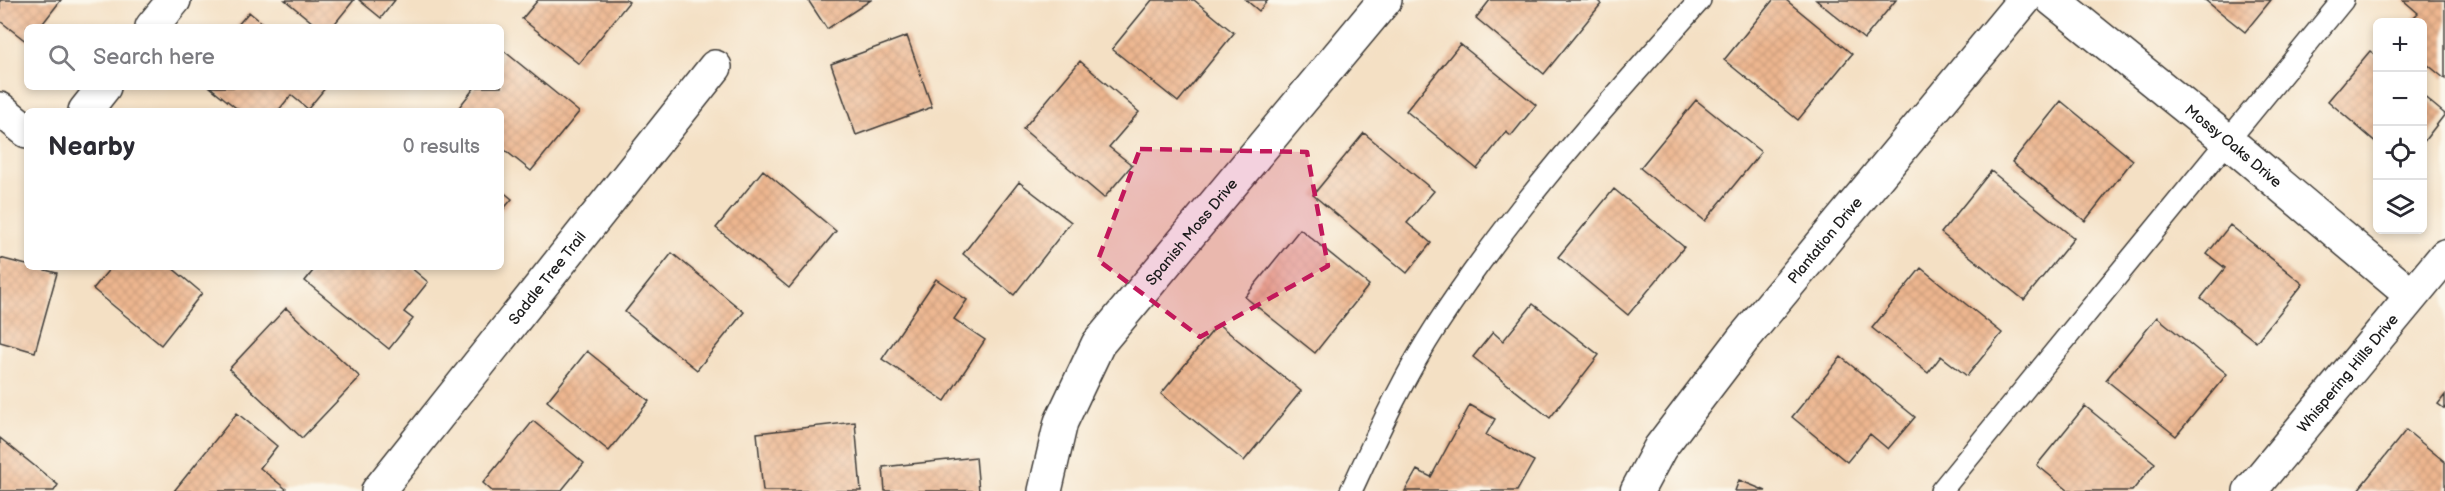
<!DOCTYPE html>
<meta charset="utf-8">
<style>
body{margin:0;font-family:"Balsamiq Sans",sans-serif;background:#f7f7f7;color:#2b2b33}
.controls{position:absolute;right:18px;top:18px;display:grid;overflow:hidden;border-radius:9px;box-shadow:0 3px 9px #0003}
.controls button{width:54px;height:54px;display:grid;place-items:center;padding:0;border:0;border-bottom:2px solid #e1e1e2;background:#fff;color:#2b2b33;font:30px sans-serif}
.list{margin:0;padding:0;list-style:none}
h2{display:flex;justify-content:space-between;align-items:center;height:78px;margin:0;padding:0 24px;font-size:26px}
h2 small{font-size:20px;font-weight:400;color:#7c7c81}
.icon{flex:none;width:33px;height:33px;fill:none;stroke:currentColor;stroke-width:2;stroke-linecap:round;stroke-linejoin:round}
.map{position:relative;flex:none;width:2445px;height:491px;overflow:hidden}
.search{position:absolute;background:#fff;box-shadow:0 3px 9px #0003;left:24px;top:24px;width:480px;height:66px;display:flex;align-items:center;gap:15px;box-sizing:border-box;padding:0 21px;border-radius:9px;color:#7c7c81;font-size:22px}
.panel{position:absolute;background:#fff;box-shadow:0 3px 9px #0003;left:24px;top:108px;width:480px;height:162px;border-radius:9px}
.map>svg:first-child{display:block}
</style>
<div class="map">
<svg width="2445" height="491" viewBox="0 0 2445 491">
<defs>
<pattern id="building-cross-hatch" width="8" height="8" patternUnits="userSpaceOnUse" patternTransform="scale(1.5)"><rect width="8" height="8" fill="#edb68f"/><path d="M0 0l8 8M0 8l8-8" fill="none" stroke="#cb9c7b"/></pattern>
</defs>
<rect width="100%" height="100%" fill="#fbf7ec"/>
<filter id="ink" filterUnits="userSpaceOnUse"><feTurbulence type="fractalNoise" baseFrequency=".0167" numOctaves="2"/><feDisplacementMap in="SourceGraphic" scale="12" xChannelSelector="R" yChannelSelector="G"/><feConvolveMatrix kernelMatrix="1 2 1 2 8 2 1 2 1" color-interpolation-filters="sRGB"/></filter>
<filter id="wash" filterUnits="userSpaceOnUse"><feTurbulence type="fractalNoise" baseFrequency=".008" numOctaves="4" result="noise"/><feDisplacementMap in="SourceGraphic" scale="24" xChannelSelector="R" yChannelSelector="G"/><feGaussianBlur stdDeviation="1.35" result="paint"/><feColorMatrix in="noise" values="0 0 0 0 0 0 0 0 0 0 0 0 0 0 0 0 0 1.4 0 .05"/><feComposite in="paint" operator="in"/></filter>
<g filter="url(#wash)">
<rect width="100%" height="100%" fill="#f4e0c4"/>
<g id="blocks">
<path fill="url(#building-cross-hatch)" d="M0,0H61L40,27H27V42L0,21Z
M285,0H354L332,27H318Z
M359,0H395L381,18Z
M538,0H626L629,2L579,64L522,19Z
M808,0H871L827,29Z
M1152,0H1194L1234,33L1178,102L1112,49Z
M1246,0H1268L1259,11Z
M1490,0H1597L1601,4L1544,74L1476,18Z
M1773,0H1786L1852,54L1798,120L1724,60Z
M1816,0H1896L1864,39Z
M2205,0H2271L2245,32Z
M2403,0H2445V79L2422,60V22H2409L2418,13Z
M249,12L267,27H236Z
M907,36L932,107L856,135L831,64Z
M1460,44L1536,105L1511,136L1506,132L1477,169L1406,111Z
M504,51L579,112L531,171L501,147V111H456L475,87H501V55Z
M2370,51L2378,57V144L2328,101Z
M1080,61L1139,112L1109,147L1132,165L1104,198L1023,129Z
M210,87H326L308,109L291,95L278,111H240Z
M2422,95L2445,114L2422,144Z
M1696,100L1761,152L1705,221L1640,168Z
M2061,101L2133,160L2085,221L2012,162Z
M1364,133L1434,191L1407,223L1431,243L1407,273L1313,195Z
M763,170L836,231L789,288L716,228Z
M1991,171L2074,238L2024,300L1941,233Z
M1019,182L1071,222L1014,295L963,254Z
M1614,189L1684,247L1628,315L1558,257Z
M501,190L512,199L501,212Z
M2230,225L2303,284L2256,342L2201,298L2225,268L2207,254Z
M1300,229L1369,285L1315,353L1245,297Z
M672,253L744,312L697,370L625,312Z
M0,258L57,273L35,352L0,342Z
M111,267H171L202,293L161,345L93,289Z
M316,267H410L428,282L404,312L413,319L389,349L305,281Z
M1921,268L2002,333L1967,376L1941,356L1928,373L1872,328Z
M936,279L967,300L954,319L985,340L945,401L882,359Z
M1533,304L1599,355L1550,418L1473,357L1493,332L1503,341Z
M286,308L360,377L302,438L229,369Z
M2157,317L2227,374L2176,436L2106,380Z
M1218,324L1301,391L1244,461L1161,394Z
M587,351L649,401L609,451L547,401Z
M1841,357L1915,417L1888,449L1870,434L1847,462L1792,417Z
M2445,395V409L2438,404Z
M1470,405L1495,419L1486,435L1534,461L1517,491H1405L1417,470L1431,477Z
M2085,406L2155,463L2132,491H2069L2037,465Z
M237,413L277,446L260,468L286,489L284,491H174Z
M533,421L584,463L561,491H492L483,483Z
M855,422L861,491H763L757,433Z
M2406,430L2445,462V491H2359L2358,490Z
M0,438L58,485L54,491H0Z
M976,457L979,491H885L883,467Z
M1739,480L1766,491H1735Z"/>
</g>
</g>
<g filter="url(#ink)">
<use href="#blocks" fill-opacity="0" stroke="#3c3935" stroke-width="1.5"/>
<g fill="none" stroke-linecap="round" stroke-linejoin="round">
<defs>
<path id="lane" d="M1351,491C1377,435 1403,377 1437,325C1513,208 1607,104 1700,0
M1941,491L2343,0"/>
<g id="street">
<path id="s1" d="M2053,0L2228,141L2411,295"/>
<path d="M152,27L174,0"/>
<path d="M0,109L27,131"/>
<path d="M85,111L104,87"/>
<path id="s2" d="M378,491L715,67"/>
<path id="s3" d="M1045,491L1061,422L1098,344L1385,0"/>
<path id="s4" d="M1637,491L1660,448L1744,338L2024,0"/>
<path id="s5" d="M2250,491L2445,256"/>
</g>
</defs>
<use href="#lane" stroke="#3c3935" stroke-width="24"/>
<use href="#street" stroke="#3c3935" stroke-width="36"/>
<use href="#lane" stroke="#fff" stroke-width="21"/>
<use href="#street" stroke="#fff" stroke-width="33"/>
</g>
</g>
<path fill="#c2185b" fill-opacity="0.2" stroke="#c2185b" stroke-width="4.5" stroke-dasharray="12 8" stroke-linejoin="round" d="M1140,149L1307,152L1328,266L1200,337L1098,260Z"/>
<g text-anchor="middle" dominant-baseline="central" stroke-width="4.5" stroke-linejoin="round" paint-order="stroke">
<g font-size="15" fill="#1c1c1c" stroke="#fbf7ec">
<text stroke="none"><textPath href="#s1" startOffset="232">Mossy Oaks Drive</textPath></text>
<text stroke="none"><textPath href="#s3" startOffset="303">Spanish Moss Drive</textPath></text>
<text stroke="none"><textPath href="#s4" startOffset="314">Plantation Drive</textPath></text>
<text stroke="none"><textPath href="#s2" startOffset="272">Saddle Tree Trail</textPath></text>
<text stroke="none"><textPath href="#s5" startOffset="153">Whispering Hills Drive</textPath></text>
</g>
</g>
</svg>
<div class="controls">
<button>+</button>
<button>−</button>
<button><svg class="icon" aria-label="locate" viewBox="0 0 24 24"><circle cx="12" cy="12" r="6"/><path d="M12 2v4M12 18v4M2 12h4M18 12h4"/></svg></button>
<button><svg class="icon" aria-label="layers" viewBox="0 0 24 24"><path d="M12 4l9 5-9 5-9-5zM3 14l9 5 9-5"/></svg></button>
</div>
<div class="search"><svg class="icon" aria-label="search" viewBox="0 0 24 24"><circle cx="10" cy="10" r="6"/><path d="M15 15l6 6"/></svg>Search here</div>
<section class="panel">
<h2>Nearby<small>0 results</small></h2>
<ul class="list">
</ul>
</section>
</div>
